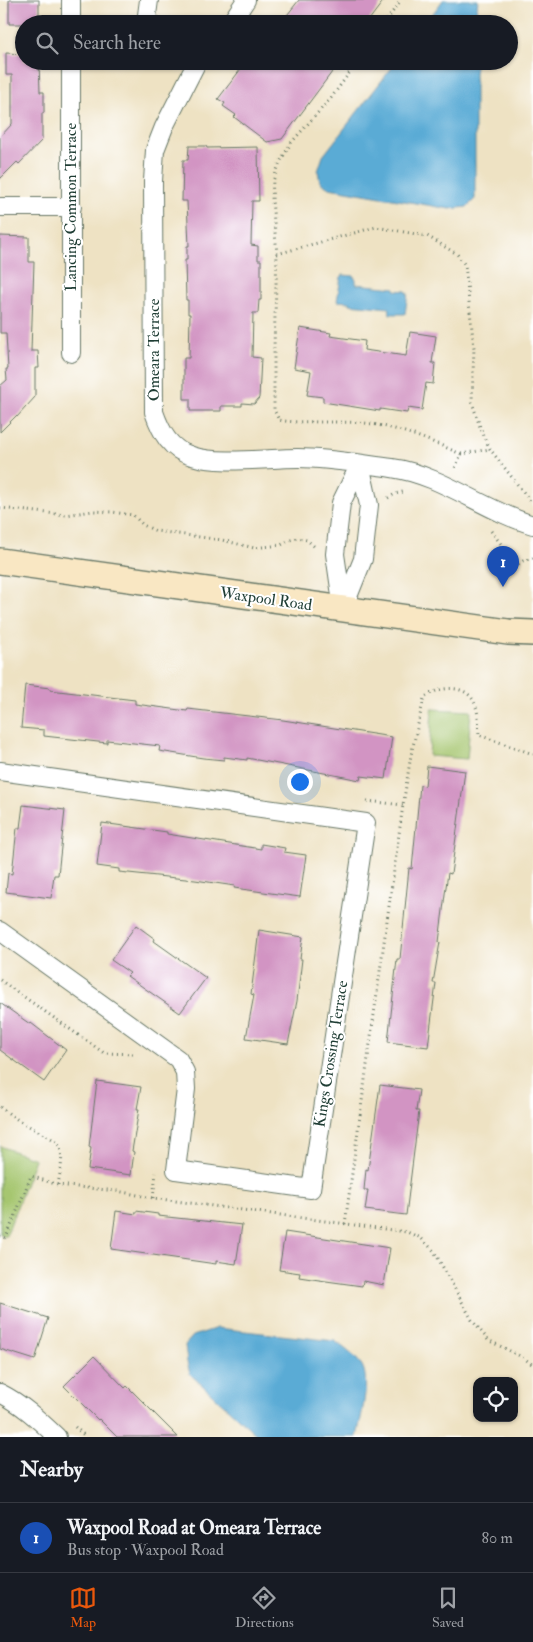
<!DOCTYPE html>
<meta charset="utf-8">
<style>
body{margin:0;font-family:"IM FELL Double Pica",serif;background:#242831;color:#f1f3f6}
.controls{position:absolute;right:15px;bottom:15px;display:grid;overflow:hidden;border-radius:10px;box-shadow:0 1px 4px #0004}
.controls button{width:45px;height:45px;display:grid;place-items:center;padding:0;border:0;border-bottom:1px solid #363941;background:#171b24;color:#f1f3f6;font:25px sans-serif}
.you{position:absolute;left:299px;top:781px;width:18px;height:18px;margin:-12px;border:4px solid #fff;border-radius:50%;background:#1a73e8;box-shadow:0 0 0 8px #1a73e833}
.badge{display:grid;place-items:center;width:32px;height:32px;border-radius:50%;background:#ea580c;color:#fff;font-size:16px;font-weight:700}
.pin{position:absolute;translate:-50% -41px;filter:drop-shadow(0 1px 2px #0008)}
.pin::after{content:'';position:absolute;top:26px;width:18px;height:15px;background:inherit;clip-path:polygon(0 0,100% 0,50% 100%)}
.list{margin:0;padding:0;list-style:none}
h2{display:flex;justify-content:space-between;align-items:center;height:65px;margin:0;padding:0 20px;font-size:21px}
h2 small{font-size:16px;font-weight:400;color:#9ea1a6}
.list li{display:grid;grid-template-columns:32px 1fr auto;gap:15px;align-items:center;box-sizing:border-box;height:70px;padding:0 20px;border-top:1px solid #363941}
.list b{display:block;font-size:19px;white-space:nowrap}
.list p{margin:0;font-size:16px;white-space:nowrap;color:#9ea1a6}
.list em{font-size:16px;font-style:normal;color:#9ea1a6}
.icon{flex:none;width:28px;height:28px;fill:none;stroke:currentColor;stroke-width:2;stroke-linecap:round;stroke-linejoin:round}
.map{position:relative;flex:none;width:533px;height:1437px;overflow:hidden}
.search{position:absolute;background:#171b24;box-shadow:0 1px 4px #0004;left:15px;right:15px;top:15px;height:55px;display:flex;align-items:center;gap:12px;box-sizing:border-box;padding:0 18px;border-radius:28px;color:#9ea1a6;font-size:19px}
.sheet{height:135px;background:#171b24}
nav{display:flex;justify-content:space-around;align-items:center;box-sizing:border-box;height:70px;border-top:1px solid #363941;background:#171b24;font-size:14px;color:#9ea1a6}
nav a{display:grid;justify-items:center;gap:2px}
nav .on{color:#ea580c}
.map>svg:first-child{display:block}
</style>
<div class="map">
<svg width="533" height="1437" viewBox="0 0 533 1437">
<rect width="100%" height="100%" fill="#fff"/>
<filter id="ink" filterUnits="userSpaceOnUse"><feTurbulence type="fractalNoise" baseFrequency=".02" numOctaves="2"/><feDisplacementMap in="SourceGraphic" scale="10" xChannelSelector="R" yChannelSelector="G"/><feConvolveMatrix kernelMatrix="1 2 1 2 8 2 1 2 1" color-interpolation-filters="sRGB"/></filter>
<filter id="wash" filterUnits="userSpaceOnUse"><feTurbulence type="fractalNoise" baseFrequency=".0096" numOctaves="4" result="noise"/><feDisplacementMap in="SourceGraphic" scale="20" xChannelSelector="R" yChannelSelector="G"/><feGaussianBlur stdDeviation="1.12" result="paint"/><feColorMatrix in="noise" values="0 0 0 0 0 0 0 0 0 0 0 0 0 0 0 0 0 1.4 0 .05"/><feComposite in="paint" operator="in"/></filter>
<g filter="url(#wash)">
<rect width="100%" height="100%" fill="#eee2c3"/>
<path fill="#a6c66f" stroke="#628252" d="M432,709L471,711L467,759L429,756Z
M0,1146L35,1159L6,1236L0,1234Z"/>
<path fill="#5aabd5" stroke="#3c7484" d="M443,0H478L475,24H425Z
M397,61H475V199L467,207L450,209L329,188L320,182L318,171L323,156Z
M343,275L354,276V278L356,279V284L395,288V290L406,291V293H408L405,314H390L389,308L350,304V302L337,301L341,277Z
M217,1328L335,1341C344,1348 354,1355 361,1364C372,1379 360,1420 357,1437H259L190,1374L187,1362L185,1345L193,1336Z"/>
<g id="blocks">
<path fill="#d294c3" d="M9,0H39V24H9Z
M299,0H384L366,24H280Z
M6,53L24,54V61H39L40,92H44V113H42V140L19,164L17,162L0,179V137L12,124V75H6Z
M247,61H317L332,72L282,139L267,142L234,117L236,115L223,106L225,103L218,99Z
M189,146H206L207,148L258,147L259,201H252L251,245L258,246V260H261V300H259L258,313H253L252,357L261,358L259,398L254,404L242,403V406H221V411H190V399H184V358H189L190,314H188V300H186L185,260H187V246H189L187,201H182L183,160H188Z
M0,236L29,237V262H34L31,351H38L39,368H35V397L17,417L16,416L0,432V386L7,380L6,369H8L6,333H0Z
M300,328L331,333L330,336L365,341L364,350L406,356L410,332L436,336L432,363H435L433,384L426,383L422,410L408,408L407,413L380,409V411L323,402V397L307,395L311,371L294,368Z
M25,685L50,688V690L135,700V704L187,711L188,709L283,720L392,737L386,779L361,776L360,780L247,758V760L224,757V760L203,758L159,751L160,746L107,740V743L44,736V730L21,728Z
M427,766L465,771L451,874L448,873L445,894L439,942H440L433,983H436L428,1047L388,1042L397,959H400L409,868L412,869L420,785L425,786Z
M23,805L65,810L58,875H54L51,898L6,892L8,873L12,874L17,828H20Z
M102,823L167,832V834L261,849V844L285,848L284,852L306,855L300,897L234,888L235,886L195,880L119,872V869L97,866Z
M136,925L155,939L154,941L206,978L180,1013L127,976L130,973L111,960Z
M259,930L303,937L300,959H302L297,1001L288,1044L246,1038L254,995L251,994Z
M0,1003L30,1024L31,1023L66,1050L44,1082L0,1050Z
M97,1081L141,1087L137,1109H139L132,1151L134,1152L131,1175L88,1169L91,1148L89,1147Z
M380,1085L419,1090L416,1111H419L406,1215L365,1210L368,1190H364L366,1169L368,1170Z
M116,1211L136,1214V1211L158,1214V1216L242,1225L236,1264L216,1261V1264L111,1249Z
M285,1232L390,1248L384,1285L363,1281L362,1286L312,1279L299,1277L300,1273L279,1270Z
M0,1303L48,1318L35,1360L0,1349Z
M94,1356L125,1388L127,1386L178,1437H117L99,1419L98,1420L64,1386Z"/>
</g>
</g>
<g filter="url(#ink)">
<use href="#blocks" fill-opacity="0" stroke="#677766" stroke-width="1"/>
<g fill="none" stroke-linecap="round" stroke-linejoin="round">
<defs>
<path id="street" d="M71,0V24
M149,0L147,15L150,24
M230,24L246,0
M195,66L164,127L155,150L153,181L154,412C161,432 170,450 192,456C220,465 267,458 298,458C329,458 361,464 392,468C442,475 485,511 533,525
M0,207H72
M71,353V61
M343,609L335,554L341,503L360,464
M343,609L363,559L369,505L360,464
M0,771L366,823L311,1189L176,1170L186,1089L185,1072L178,1059L0,931
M0,1393C22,1404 39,1420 57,1437"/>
<path id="secondary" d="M0,561L508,632L533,633"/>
</defs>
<use href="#street" stroke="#677766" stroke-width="20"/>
<use href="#secondary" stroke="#677766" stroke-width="28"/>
<path stroke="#677766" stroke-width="3" stroke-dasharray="1 4" stroke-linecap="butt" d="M384,24L401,0
M358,61L331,98L291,143L280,162L273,181L272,200L277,254L274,347V410L279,420C292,423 305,421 318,422C333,422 349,422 365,423C398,427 431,441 461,454L455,468
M277,254L376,227L427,236L457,254L465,265L474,348L472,402L480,427L490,449L531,502
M461,454L490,449
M388,498L395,494L403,492
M0,508L66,515L93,511L112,512L133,515L143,525L156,531L222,540L254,548L281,545L290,540L298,538L307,540L316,548
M491,531L501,544L513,568L523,561L533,558
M367,801L403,805
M0,980L104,1053L135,1054
M0,1107L18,1120L56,1141C66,1153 60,1171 58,1185L117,1191L153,1198L407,1232L421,1238L434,1251L472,1320L488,1340L524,1358L533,1365
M153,1198L156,1173
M345,1224L403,805L411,755L424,698C439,685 470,683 476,707C479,715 478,726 479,735L533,754
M0,1236L6,1238L31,1176L58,1185
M75,1427L86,1437"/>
<use href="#street" stroke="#fff" stroke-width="18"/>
<use href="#secondary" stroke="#f9e7c3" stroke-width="25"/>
</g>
</g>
<g text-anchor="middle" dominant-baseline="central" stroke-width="4" stroke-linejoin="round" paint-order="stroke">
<g font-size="16" fill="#1f3d34" stroke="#fff">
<text transform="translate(71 207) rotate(-90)">Lancing Common Terrace</text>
<text transform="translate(154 350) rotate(-90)">Omeara Terrace</text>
<text transform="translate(266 599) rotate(8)">Waxpool Road</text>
<text transform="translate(331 1054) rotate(-81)">Kings Crossing Terrace</text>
</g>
</g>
</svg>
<div class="controls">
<button><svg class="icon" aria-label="locate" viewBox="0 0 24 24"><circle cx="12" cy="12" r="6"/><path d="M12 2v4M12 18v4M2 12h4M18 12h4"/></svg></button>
</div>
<div class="you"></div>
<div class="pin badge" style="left:503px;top:587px;background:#1a4fb4">1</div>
<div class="search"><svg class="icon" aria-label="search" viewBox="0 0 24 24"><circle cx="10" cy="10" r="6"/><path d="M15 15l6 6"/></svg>Search here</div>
</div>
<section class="sheet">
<h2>Nearby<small></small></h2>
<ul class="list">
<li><span class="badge" style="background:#1a4fb4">1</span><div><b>Waxpool Road at Omeara Terrace</b><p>Bus stop · Waxpool Road</p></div><em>80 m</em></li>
</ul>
</section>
<nav>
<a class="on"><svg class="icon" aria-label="map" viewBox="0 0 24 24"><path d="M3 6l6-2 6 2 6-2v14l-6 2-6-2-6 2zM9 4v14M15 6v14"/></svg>Map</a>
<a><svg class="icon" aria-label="directions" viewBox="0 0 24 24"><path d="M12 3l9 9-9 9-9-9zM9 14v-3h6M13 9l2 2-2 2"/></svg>Directions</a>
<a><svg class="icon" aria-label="saved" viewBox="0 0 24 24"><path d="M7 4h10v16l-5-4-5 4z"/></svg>Saved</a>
</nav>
